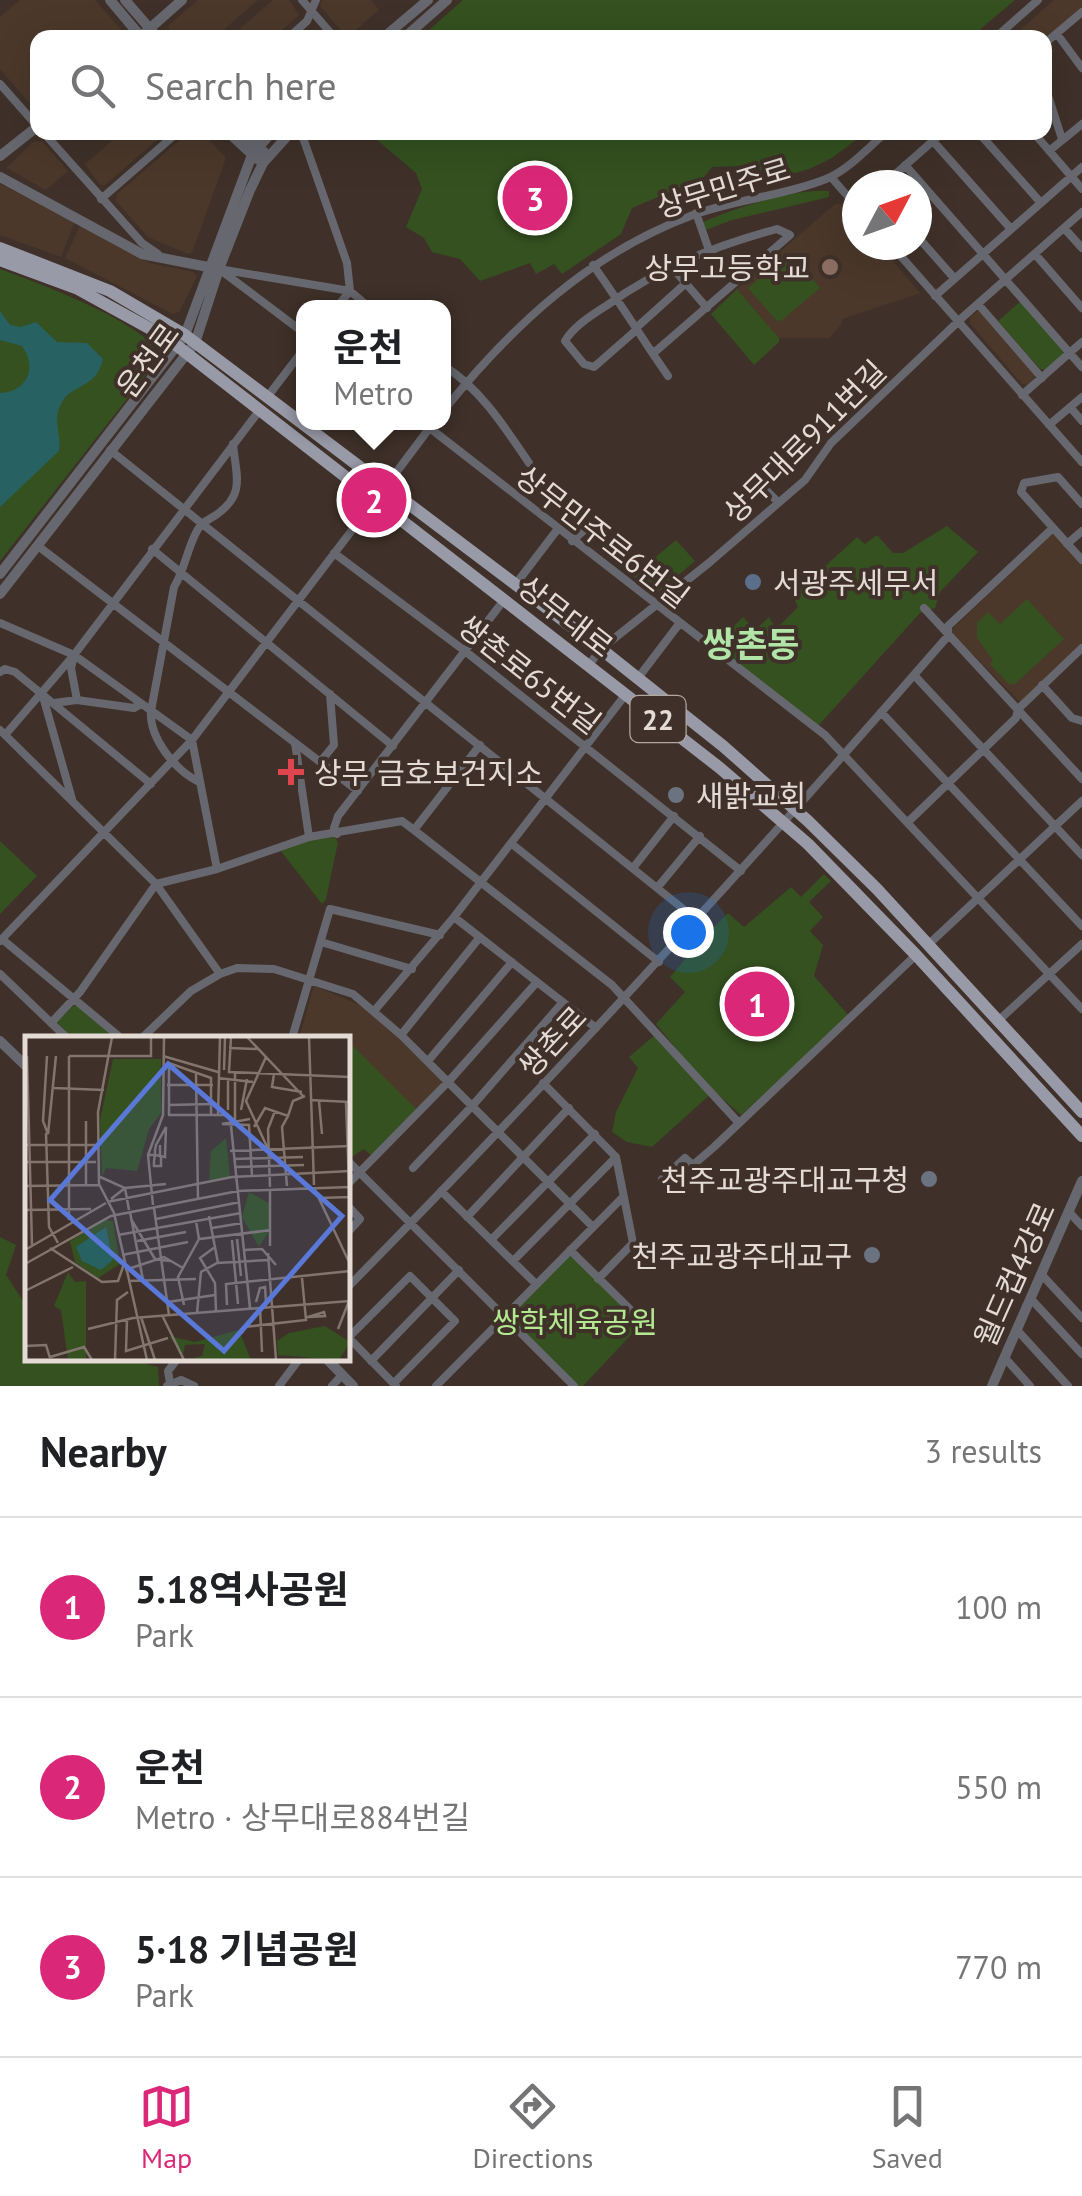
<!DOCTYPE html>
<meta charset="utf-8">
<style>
body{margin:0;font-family:"PT Sans","Noto Sans KR",sans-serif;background:#f2f2f2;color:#202124}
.compass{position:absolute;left:842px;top:170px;width:90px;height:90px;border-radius:50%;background:#fff;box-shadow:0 10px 40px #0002;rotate:49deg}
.you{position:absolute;left:688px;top:932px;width:35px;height:35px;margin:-25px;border:8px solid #fff;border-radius:50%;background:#1a73e8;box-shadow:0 0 0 15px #1a73e833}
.badge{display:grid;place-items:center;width:65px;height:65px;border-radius:50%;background:#db2777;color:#fff;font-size:32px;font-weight:700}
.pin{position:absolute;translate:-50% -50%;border:5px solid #fff;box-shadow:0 2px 10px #0006}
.popup{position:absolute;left:296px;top:300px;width:155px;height:130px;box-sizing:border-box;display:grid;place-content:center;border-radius:20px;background:#fff;filter:drop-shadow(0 2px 8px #0005);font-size:32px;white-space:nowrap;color:#757577}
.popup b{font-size:38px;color:#202124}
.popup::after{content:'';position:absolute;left:50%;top:100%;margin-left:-20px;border:20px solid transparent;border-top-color:#fff}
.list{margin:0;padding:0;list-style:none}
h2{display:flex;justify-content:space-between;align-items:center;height:130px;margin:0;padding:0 40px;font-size:42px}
h2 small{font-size:32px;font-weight:400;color:#757577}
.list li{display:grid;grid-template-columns:65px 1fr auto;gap:30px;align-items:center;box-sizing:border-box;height:180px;padding:0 40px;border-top:2px solid #e0e0e0}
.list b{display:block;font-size:38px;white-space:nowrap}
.list p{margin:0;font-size:32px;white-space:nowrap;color:#757577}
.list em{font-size:32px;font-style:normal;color:#757577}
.icon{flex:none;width:55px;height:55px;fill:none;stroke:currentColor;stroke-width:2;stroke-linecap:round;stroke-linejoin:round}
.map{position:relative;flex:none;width:1082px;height:1386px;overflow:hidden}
.search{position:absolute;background:#fff;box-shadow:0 10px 40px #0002;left:30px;right:30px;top:30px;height:110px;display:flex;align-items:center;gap:25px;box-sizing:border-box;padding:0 35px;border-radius:20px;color:#757577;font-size:38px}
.sheet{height:670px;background:#fff}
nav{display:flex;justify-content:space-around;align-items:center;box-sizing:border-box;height:140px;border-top:2px solid #e0e0e0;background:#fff;font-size:28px;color:#757577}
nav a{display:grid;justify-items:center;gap:5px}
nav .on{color:#db2777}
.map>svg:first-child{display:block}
</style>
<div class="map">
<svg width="1082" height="1386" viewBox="0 0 1082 1386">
<rect width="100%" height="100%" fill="#3f3129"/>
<path fill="#4b382b" d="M20,0H95L123,32V37L38,38L37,108L33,107L0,69V17Z
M198,0H258L215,37H171L168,26Z
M273,0H289L299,15L274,37H230Z
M322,0H371L379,10L347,37L320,6Z
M1054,0H1082V7L1045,39L1011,38Z
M121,133H165L105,185H100L85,164Z
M188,133H203L226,158L192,252L188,254L148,237L116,201L117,194Z
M33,142H43L68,171L46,190L7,168Z
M0,184L75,221L61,257L0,235Z
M835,204H844L857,220V245H879L920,293L842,319L841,325L829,338H779L737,289Z
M81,224L149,263L193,272L197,276L179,312L173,314L65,258Z
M978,311H982L1037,374L1028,385L1022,384L970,323V317Z
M1054,533L1082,564V643L1020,702L950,631Z
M314,986L367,1008L444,1082L372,1156L364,1149L353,1156L348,1152V1038H299Z"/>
<path fill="#34511f" d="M463,0H1015L971,37L420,38Z
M369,133H865L832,158L809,169L746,187L740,166L712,167L703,178L632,208L621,234L562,274L554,264L536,274L530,263L480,281L460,259L432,252L424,238L406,227L422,189L416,173Z
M829,191V197L732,220L706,230L703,222C736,208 794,188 829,191Z
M789,252L820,288L781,321L776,320L748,288Z
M0,269C30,280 157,326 159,358L0,561Z
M737,289L779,338V342L754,365L711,314Z
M1021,301L1063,349V355L1046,370L1040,369L998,321Z
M947,526L978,552L940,592L935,608L920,613L818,726L728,658L730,655L718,642L743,617L755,630L769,617L776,629L798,607L793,596L857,537L865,544L877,535L893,553H903Z
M676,540L695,561L658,592L633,576Z
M1027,599L1064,639L1015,684H1009L990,664L993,660L977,638V623L988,612L1000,624Z
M334,837L338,842L326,899L322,904L281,851L307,841Z
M0,841L37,876L0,914Z
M824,874L831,881L809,902L823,917L810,931L823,945L814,976L849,1016L741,1115L714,1091L652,1147L627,1142L612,1132L616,1112L638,1068L629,1057L655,1035L668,1050L674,1046L656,1024L685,992L670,977L693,950L683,940L698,924L714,927L728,913L744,927L791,887L801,897Z
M73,1006H77L115,1038H71L57,1022Z
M348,1041L417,1110L372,1156L364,1149L353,1156L348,1152Z
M0,1237L16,1245L6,1275L27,1307L28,1358L127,1359L158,1367L159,1386H0Z
M570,1250L643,1322L583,1386H574L504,1316Z"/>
<path fill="#286162" d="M0,311L10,325L21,327L36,322L57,342L87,343L103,359C96,390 71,383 61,404C52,420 62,434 59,451L0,507V393C27,392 38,368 22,346L0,340Z"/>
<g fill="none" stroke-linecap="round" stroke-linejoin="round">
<path stroke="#67686f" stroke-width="8" d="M302,0L335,38
M1057,34L1082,68
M288,38L307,21L316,0
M995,38L1038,0
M1044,44L1082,12
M1044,83L1062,139
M0,84L38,127
M43,132L142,243L158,254
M301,132L347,263L350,291L336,308
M978,132L1041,203
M1033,132L1082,189
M933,141L1011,229
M1049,151L1082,124
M905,165L1082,367
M831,177L857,207
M883,185L943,132
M101,199L178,132
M696,213L709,250L736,282
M1064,228L1082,248
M917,236L954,278
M891,245L1082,462
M1035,254L1082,308
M593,265C613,293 632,322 651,351H656L790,235L777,229C714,246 659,268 606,306C592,315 574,326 565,341L584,364L594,367L634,332L636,328L686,283
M671,266L707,308
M219,269L350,291L370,308
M223,272L304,333
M935,296L1082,167
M978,304L1042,378
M651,351L668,376
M444,366C480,388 506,429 529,463
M1022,395L1082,342
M268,396L304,349
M1070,407L1082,421
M444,410C512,326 590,253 693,215C736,199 784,196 826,179C848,170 868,148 886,132
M422,422L825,735L1082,1009
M1049,425L1082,397
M110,450L697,920
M386,486L434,422
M767,491L778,502
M1082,504L1058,477L1024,483L1021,492L1082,560
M572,541L590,525
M1067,544L1082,531
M38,546L358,791
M152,549L393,746
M334,553L465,651L741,871
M515,585L557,530
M924,608L1082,779
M0,623L74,655L192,740L217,869
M73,660L71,668L77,700
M589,665L601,649L710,562L805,480L831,443L964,316L1082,212
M0,672L5,669L15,672L151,784
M914,675L1082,855
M638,678L679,624
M1042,685L1072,718L1082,721
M42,693L72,799
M54,703L77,700L134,708L141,704
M881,712L1082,926
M0,730L156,884L220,974
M5,735L74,655L259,411
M295,743L309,837
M480,745L414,830L612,985L738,1122
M321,761L334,745L330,694
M199,782C175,770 149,738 151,711L174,587C185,569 187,548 198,529C203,521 209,520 216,515C246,494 236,476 233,444
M908,822L1016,718L1018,709L1082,648
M337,834L334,828L338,816L504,600
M512,844L659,962
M633,868L674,816
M657,888L700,836
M454,917L596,1028
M2,939L121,1038
M0,941L192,740L375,500
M321,942L412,969
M929,944L1082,801
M0,974L67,1038
M375,1010L454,917L626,694
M999,1020L1082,944
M51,1023L80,992L156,884L217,869L309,837L402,821L414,830
M401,1035L480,937
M142,1038L191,991L220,974L237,968L274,969L353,994L401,1035L593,1227
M292,1038L330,909L440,935
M428,1061L512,962
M543,1083L616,1157L633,1243L598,1279
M348,1161L574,1386
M413,1168L473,1105L563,1002
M662,1179L685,1158L693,1165L714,1147L916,955
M348,1184L449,1081L537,982
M441,1191L536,1284
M348,1206L360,1219L348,1232
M1069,1212L1082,1226
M467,1217L569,1108
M491,1240L595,1134
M570,1250L643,1322
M513,1261L616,1157
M1042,1275L1082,1318
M348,1287C555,1077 754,859 948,636V626L1053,528
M1031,1299L1082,1354
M1017,1330L1068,1386
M348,1337L396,1386
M348,1338L410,1276L455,1321L394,1383
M1005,1358L1030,1386
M371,1361L459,1270
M170,1383L168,1371L178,1358
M167,1386L181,1380L194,1386
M279,1386L300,1358
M332,1386L342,1375
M436,1386L623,1197"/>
<path stroke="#67686f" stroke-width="10" d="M110,0L142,38
M125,0L158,38
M139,38L182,0
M383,38L428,0
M404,38L447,0
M228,132L257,159
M242,132L264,152
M0,156L38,126
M0,177L142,254L208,267
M0,574L185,335L252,155L272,132
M0,594L195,343L219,269L250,190L263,163L291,132
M0,1041L28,1068
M326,1358L353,1386
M992,1386L1082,1181"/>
<path stroke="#999aa8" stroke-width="12" d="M0,248L110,291L185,335L601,649L723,746L808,821L877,889L1082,1112
M0,260L78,289L167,338L720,768L808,844L916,955L1082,1136"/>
</g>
<circle fill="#8d6e63" stroke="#3f3129" stroke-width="4" cx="830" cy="267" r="10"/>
<circle fill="#5c6f8a" stroke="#3f3129" stroke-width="4" cx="753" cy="582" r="10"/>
<path fill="#e0444e" stroke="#3f3129" stroke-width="4" d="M286 757h10v10h10v10h-10v10h-10v-10h-10v-10h10z"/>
<g fill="#6b7280" stroke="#3f3129" stroke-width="4">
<circle cx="676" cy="795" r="10"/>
<circle cx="929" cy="1179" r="10"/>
<circle cx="872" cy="1255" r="10"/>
</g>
<g text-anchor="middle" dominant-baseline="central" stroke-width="8" stroke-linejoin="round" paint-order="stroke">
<rect fill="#3f3129" stroke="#b2a8a1" stroke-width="2.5" x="630.5" y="696" width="55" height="46" rx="8"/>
<g font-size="28" font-weight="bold" fill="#e4dbd5">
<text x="658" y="719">22</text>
</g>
<g font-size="30" fill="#e4dbd5" stroke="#3f3129">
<text transform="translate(723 187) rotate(-17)">상무민주로</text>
<text transform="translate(147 360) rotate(-54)">운천로</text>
<text transform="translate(804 441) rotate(-45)">상무대로911번길</text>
<text transform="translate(603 536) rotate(38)">상무민주로6번길</text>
<text transform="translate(566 616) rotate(38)">상무대로</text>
<text transform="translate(530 674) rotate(38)">쌍촌로65번길</text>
<text transform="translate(552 1041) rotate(-47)">쌍촌로</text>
<text transform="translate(1014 1274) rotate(-66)">월드컵4강로</text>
</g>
<g font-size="30" fill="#e4dbd5" stroke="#3f3129" text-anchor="end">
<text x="810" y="267">상무고등학교</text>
<text x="773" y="582" text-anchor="start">서광주세무서</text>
<text x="314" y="772" text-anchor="start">상무 금호보건지소</text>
<text x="696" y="795" text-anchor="start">새밝교회</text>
<text x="909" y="1179">천주교광주대교구청</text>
<text x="852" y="1255">천주교광주대교구</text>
</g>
<g font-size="30" fill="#b3e890" stroke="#3f3129">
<text x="575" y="1321">쌍학체육공원</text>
</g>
<g font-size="35" font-weight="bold" fill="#b0e5a7" stroke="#3f3129">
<text x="751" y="644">쌍촌동</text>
</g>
</g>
<g transform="translate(25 1036)">
<rect width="325" height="325" fill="#3f3129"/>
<path d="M88,23H136V77L124,93L112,135L81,132L77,141L75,84ZM201,102L205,141L184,144L186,115ZM224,156L245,168L246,192L234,211L217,181ZM79,184L88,185L95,228L73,242L50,226L45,205ZM43,236L50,246L61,245V324H43L36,274L29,270ZM300,290L325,306L314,324L253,319L252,305L264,297ZM214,294L226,324H161L177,320L180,308L160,309L158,319L144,300L170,306Z" fill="#34511f"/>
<path d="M81,191L88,224L76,234L57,225L51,211Z" fill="#286162"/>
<path fill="none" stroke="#81756e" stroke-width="2.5" d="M87,1L73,76L74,148L89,177L122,324M206,1L204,36L325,41M222,1L278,60M284,1L289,149M204,12L234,13M2,20L7,209M22,20L18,85L23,98L31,20M44,20V184M44,20H126V1M138,20L193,36M241,21L221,65L243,113M199,34L200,1M171,38L173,163M249,38L247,51L277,56M193,42L228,46M203,43V74M142,49H188M29,52L79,54M285,64L325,66M294,65L297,98M321,66L324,149M144,69L188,68M216,74L222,43M143,79H204M144,79V27L186,42V79M193,79L195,1M225,83L197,88L224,89L227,140M61,85V148M210,85V36M206,90L225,272M229,91L240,72L263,80L268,65L280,60M21,97L24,191L33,207M0,109H72M205,115L325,110M123,119H130L140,121V120L141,91L131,109L130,114V119L129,125V130H136V121L135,120V109M209,123L278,121M1,126H71M210,131L279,129M73,140L100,152L104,174M0,150L74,149M262,150L257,91L263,80M245,151L243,93L250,75M324,151L325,184M289,152L325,228M245,153V210M294,162L325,161M86,163L100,152L141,148M82,166L207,141L325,135M128,169L123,119L138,79L139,1M129,172L144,279M0,174L66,173M105,176L118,244M184,180L193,227M106,183L130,223L145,225M131,183L215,166M171,185L174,203L246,194M187,192L217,187M93,199L216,177M212,203L216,240M207,204L213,268M112,205L161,196M190,211L175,222L190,247L191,275M25,212L77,246L93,245L99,228M0,214L81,167M220,214L237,213L251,229M243,217L251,324M97,219L163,206M0,228L86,180L213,155L325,151M100,234L139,221L158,232M103,245L171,243M0,255L48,231M143,266L190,259M231,266L235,252L240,251L241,266M159,269L153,241L174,203M202,269L201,248L325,235M235,271L237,316M172,277L176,236L192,227L244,224M137,279L159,324M116,281L130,324M281,281H284L300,280L299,276L283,281M102,283L101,315L143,302M63,293L108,282L325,265M313,293L324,265M217,297L219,291L281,284L277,242M0,310L21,309L25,322M25,321L59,311L67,324M90,324L92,264L103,256"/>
<path fill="#5978d7" fill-opacity="0.15" stroke="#5978d7" stroke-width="5" d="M143,28L317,180L199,315L25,164Z"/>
<rect width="325" height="325" fill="none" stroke="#e4dbd5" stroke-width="5"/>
</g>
</svg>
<svg class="compass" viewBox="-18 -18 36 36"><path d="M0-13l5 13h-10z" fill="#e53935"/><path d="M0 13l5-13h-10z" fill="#757577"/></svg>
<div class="you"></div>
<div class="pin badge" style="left:757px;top:1004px">1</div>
<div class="pin badge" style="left:374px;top:500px">2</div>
<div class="popup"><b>운천</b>Metro</div>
<div class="pin badge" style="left:535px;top:198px">3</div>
<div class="search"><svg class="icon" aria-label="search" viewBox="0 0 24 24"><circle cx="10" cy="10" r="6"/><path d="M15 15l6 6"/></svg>Search here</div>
</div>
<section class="sheet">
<h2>Nearby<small>3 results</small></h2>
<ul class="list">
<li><span class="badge">1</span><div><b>5.18역사공원</b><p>Park</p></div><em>100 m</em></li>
<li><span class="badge">2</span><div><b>운천</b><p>Metro · 상무대로884번길</p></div><em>550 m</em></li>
<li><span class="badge">3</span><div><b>5·18 기념공원</b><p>Park</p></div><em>770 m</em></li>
</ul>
</section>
<nav>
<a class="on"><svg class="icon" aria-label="map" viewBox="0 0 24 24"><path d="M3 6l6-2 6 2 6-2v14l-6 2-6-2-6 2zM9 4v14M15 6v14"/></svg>Map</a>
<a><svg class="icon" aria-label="directions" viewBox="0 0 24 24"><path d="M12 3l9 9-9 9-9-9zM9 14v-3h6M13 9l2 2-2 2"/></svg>Directions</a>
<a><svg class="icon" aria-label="saved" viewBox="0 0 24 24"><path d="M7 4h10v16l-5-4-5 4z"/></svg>Saved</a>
</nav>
